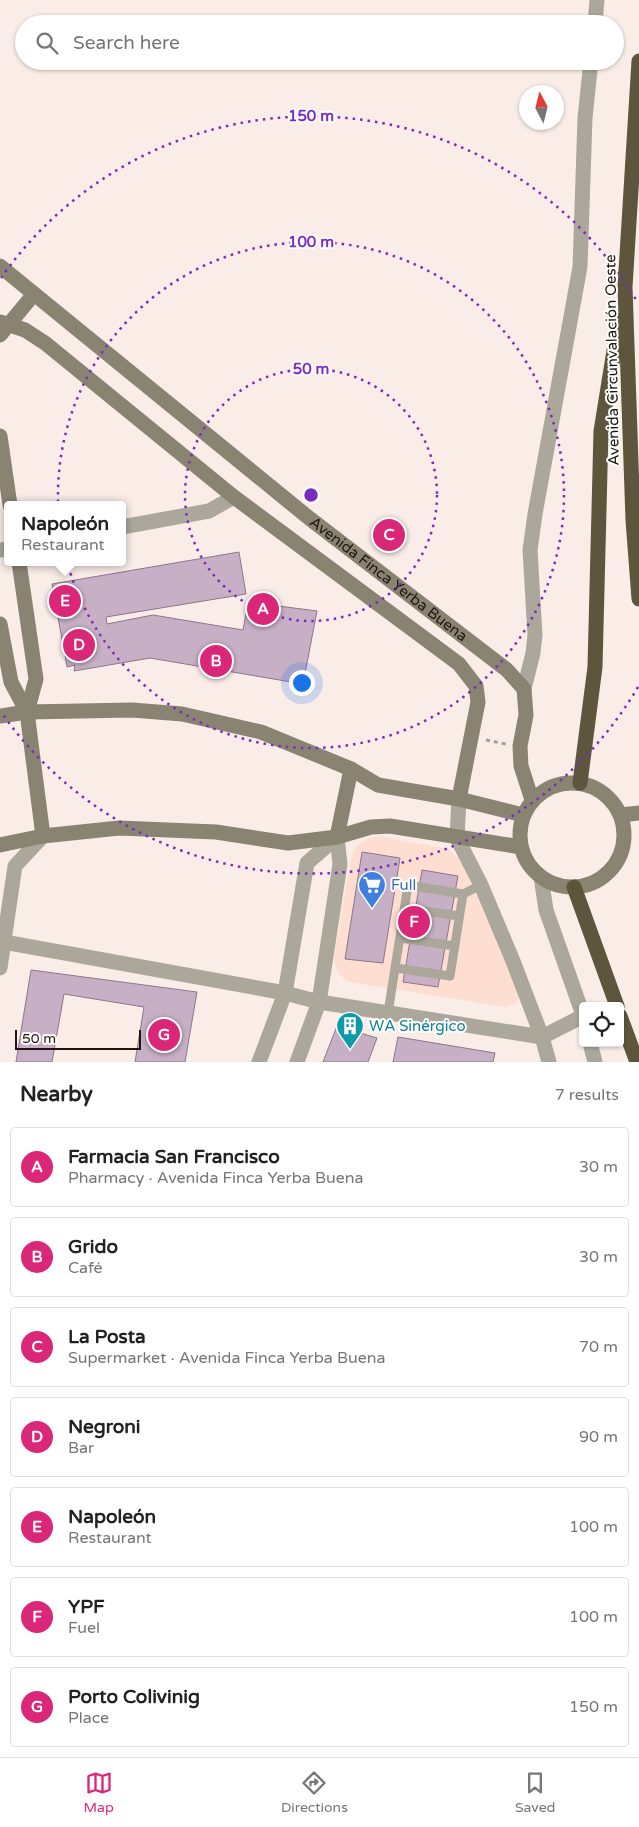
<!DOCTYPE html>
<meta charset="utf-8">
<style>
body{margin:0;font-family:"Varela Round",sans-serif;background:#f6f6f6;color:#222}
.controls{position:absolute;right:15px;bottom:15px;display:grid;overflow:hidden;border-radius:5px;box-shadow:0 1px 4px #0004}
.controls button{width:45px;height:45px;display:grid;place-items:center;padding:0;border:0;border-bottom:1px solid #e0e0e0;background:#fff;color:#222;font:25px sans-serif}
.compass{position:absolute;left:519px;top:85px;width:45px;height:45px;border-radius:50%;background:#fff;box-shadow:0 1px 4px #0004;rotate:353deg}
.scale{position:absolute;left:15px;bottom:12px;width:126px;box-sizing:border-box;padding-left:5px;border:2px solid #1f140f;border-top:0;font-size:14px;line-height:18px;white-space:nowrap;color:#1f140f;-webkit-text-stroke:4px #fdfefd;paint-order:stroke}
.you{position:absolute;left:301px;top:682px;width:18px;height:18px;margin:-12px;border:4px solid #fff;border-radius:50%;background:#1a73e8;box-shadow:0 0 0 8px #1a73e833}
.badge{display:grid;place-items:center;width:32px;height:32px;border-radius:50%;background:#db2777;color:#fff;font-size:16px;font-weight:700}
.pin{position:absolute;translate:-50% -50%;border:2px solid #fff;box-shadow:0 1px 5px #0006}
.popup{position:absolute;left:4px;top:501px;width:122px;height:65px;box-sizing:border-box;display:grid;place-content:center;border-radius:5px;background:#fff;filter:drop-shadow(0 1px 4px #0005);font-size:16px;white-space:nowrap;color:#767676}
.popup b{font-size:19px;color:#222}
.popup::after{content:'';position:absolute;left:50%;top:100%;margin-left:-10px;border:10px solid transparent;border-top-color:#fff}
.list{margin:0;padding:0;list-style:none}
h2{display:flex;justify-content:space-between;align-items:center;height:65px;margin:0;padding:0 20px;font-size:21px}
h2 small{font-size:16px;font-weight:400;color:#767676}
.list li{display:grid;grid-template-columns:32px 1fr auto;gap:15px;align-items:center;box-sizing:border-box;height:80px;margin:0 10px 10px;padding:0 10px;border:1px solid #e0e0e0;border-radius:5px}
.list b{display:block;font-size:19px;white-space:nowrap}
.list p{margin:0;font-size:16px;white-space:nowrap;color:#767676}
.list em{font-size:16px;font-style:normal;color:#767676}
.icon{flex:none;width:28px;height:28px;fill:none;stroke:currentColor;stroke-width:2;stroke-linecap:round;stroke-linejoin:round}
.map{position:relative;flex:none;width:639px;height:1062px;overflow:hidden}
.search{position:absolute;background:#fff;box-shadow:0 1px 4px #0004;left:15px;right:15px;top:15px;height:55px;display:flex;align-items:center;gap:12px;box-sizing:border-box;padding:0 18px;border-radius:28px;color:#767676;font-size:19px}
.sheet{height:695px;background:#fff}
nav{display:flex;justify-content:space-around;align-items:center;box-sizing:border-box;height:70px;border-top:1px solid #e0e0e0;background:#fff;font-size:14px;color:#767676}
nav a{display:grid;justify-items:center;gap:2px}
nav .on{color:#db2777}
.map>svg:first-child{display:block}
</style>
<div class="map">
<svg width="639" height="1062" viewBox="0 0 639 1062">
<rect width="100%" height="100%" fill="#faede8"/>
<path fill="#feded0" d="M380,836L448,849L460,859L515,981L519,997L515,1004L506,1007L348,982L339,974L335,966L334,956L352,853L359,844L368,838Z"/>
<path fill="#c7afc5" stroke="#8c768a" d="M239,552L246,594L106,617L107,624L153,615L243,630L248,602L317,611L303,684L150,658L74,671L75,665L67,667L52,584Z
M362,852L400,858L383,963L345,959Z
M422,870L458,876L438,987L403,982Z
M31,970L197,992L185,1062H135L144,1007L64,994L52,1062H16Z
M337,1026L377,1038L368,1062H323Z
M398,1037L495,1053L493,1062H393Z"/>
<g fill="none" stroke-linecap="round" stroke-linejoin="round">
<path stroke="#aa9d98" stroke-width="3" stroke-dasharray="4 4" stroke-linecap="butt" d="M486,740L506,744"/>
<path stroke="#aba89b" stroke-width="9" d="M405,908L459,916
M400,938L455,946
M396,968L450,976L463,894L481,885
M388,1013L408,885L463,894"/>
<path stroke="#aba89b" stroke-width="15" d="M595,24L597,0
M122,527L209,511L234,497
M0,550L8,549
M524,689L533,653L535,635L530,550L535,514L580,267L585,118L591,61
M459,799L457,838L481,885L513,961L542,1037L549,1062
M541,877L546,910L583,1015
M4,942L285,993L319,1002L542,1037L583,1016
M0,968L15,866L43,836
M590,1043L595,1062
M259,1062L285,993L307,863L337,837
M297,1062L319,1002L340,864L337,837"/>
<g stroke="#898472" stroke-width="15">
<path id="s1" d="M0,266L309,518L507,670L524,689L526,715L520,746L521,766L532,800"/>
<path d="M0,322L25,330L45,343L234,497L459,664L476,686L478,702L459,799"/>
<path d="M0,335L34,294"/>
<path d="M0,436L10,505"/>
<path d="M19,562L36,679L27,712"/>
<path d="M0,624L11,682L27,712L43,836"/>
<path d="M0,716L27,712L132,710L182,714L261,732L351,769L378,785L459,799L523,815"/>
<circle cx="572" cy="835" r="52"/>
<path d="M621,815L639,813"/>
<path d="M337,837L351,769"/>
<path d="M0,845L43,836L119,828L216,832L288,843L337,837L371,827L390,826L521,847"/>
</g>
<path stroke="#5d563c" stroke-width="15" d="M639,61L625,287L633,520L639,599
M580,783L595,667L601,431L619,320
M574,887L617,1006
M620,1016L637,1062"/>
</g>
<g fill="none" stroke="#7b2cbf" stroke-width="2.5" stroke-dasharray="2.5 5">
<circle cx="311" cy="495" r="126"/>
<circle cx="311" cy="495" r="253"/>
<path d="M638 687A379 379 0 0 1 1 712M1 278A379 379 0 0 1 638 303"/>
</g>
<defs>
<symbol id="supermarket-pin" viewBox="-11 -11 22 30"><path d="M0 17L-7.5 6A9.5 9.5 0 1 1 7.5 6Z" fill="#3f7fe0" stroke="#fdfefd"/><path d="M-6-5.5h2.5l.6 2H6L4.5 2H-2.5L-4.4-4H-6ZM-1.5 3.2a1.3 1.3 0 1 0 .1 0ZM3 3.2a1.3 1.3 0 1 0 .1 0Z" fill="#fff"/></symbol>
<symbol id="building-pin" viewBox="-11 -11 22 30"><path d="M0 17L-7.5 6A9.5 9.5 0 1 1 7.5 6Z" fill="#0f9aa8" stroke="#fdfefd"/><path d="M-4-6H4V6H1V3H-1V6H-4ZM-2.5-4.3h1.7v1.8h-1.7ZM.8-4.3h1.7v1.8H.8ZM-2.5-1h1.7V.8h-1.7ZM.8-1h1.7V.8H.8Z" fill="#fff"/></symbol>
</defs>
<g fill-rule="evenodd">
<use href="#supermarket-pin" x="356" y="869" width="32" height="43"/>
<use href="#building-pin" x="334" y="1010" width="32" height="43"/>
</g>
<g text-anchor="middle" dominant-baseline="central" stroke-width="4" stroke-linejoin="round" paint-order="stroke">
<g font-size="15" fill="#1f140f" stroke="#fdfefd">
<text transform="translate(612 360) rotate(-91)">Avenida Circunvalación Oeste</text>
<text stroke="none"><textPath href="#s1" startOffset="499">Avenida Finca Yerba Buena</textPath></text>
</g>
<g font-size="15" fill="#366cbe" stroke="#fdfefd" text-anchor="start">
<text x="391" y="885">Full</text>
</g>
<g font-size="15" fill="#0d838f" stroke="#fdfefd" text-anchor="start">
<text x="369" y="1026">WA Sinérgico</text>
</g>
</g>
<circle cx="311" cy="495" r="8" fill="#7b2cbf" stroke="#fdfefd" stroke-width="2.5"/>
<g font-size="15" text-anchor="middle" font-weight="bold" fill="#7b2cbf" stroke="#fdfefd" stroke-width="4" stroke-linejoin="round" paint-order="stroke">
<text x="311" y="121">150 m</text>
<text x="311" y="247">100 m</text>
<text x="311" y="374">50 m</text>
</g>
</svg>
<div class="controls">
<button><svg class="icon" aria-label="locate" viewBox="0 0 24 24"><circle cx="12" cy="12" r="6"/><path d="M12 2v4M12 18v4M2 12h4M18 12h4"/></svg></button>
</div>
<svg class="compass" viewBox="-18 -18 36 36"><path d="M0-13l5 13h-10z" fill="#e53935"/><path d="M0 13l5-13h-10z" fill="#767676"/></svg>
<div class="scale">50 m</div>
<div class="you"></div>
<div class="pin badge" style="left:263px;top:609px">A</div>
<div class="pin badge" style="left:216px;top:661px">B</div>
<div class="pin badge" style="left:389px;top:535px">C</div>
<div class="pin badge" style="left:79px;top:645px">D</div>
<div class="pin badge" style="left:65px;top:601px">E</div>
<div class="popup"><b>Napoleón</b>Restaurant</div>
<div class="pin badge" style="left:414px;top:922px">F</div>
<div class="pin badge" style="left:164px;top:1035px">G</div>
<div class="search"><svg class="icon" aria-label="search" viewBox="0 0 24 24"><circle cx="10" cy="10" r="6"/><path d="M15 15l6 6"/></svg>Search here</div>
</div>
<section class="sheet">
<h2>Nearby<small>7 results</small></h2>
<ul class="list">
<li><span class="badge">A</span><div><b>Farmacia San Francisco</b><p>Pharmacy · Avenida Finca Yerba Buena</p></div><em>30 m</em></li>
<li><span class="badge">B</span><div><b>Grido</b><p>Café</p></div><em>30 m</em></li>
<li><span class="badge">C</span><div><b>La Posta</b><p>Supermarket · Avenida Finca Yerba Buena</p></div><em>70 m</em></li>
<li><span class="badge">D</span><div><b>Negroni</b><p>Bar</p></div><em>90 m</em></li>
<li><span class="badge">E</span><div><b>Napoleón</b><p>Restaurant</p></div><em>100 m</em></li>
<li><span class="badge">F</span><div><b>YPF</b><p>Fuel</p></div><em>100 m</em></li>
<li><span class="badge">G</span><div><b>Porto Colivinig</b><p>Place</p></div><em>150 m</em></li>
</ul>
</section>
<nav>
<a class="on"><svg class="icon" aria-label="map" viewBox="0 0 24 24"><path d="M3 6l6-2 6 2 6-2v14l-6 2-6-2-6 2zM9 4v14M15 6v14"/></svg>Map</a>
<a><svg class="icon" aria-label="directions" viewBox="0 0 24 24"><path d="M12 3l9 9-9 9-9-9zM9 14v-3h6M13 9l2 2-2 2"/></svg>Directions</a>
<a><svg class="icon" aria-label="saved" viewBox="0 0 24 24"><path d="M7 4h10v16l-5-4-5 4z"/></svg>Saved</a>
</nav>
